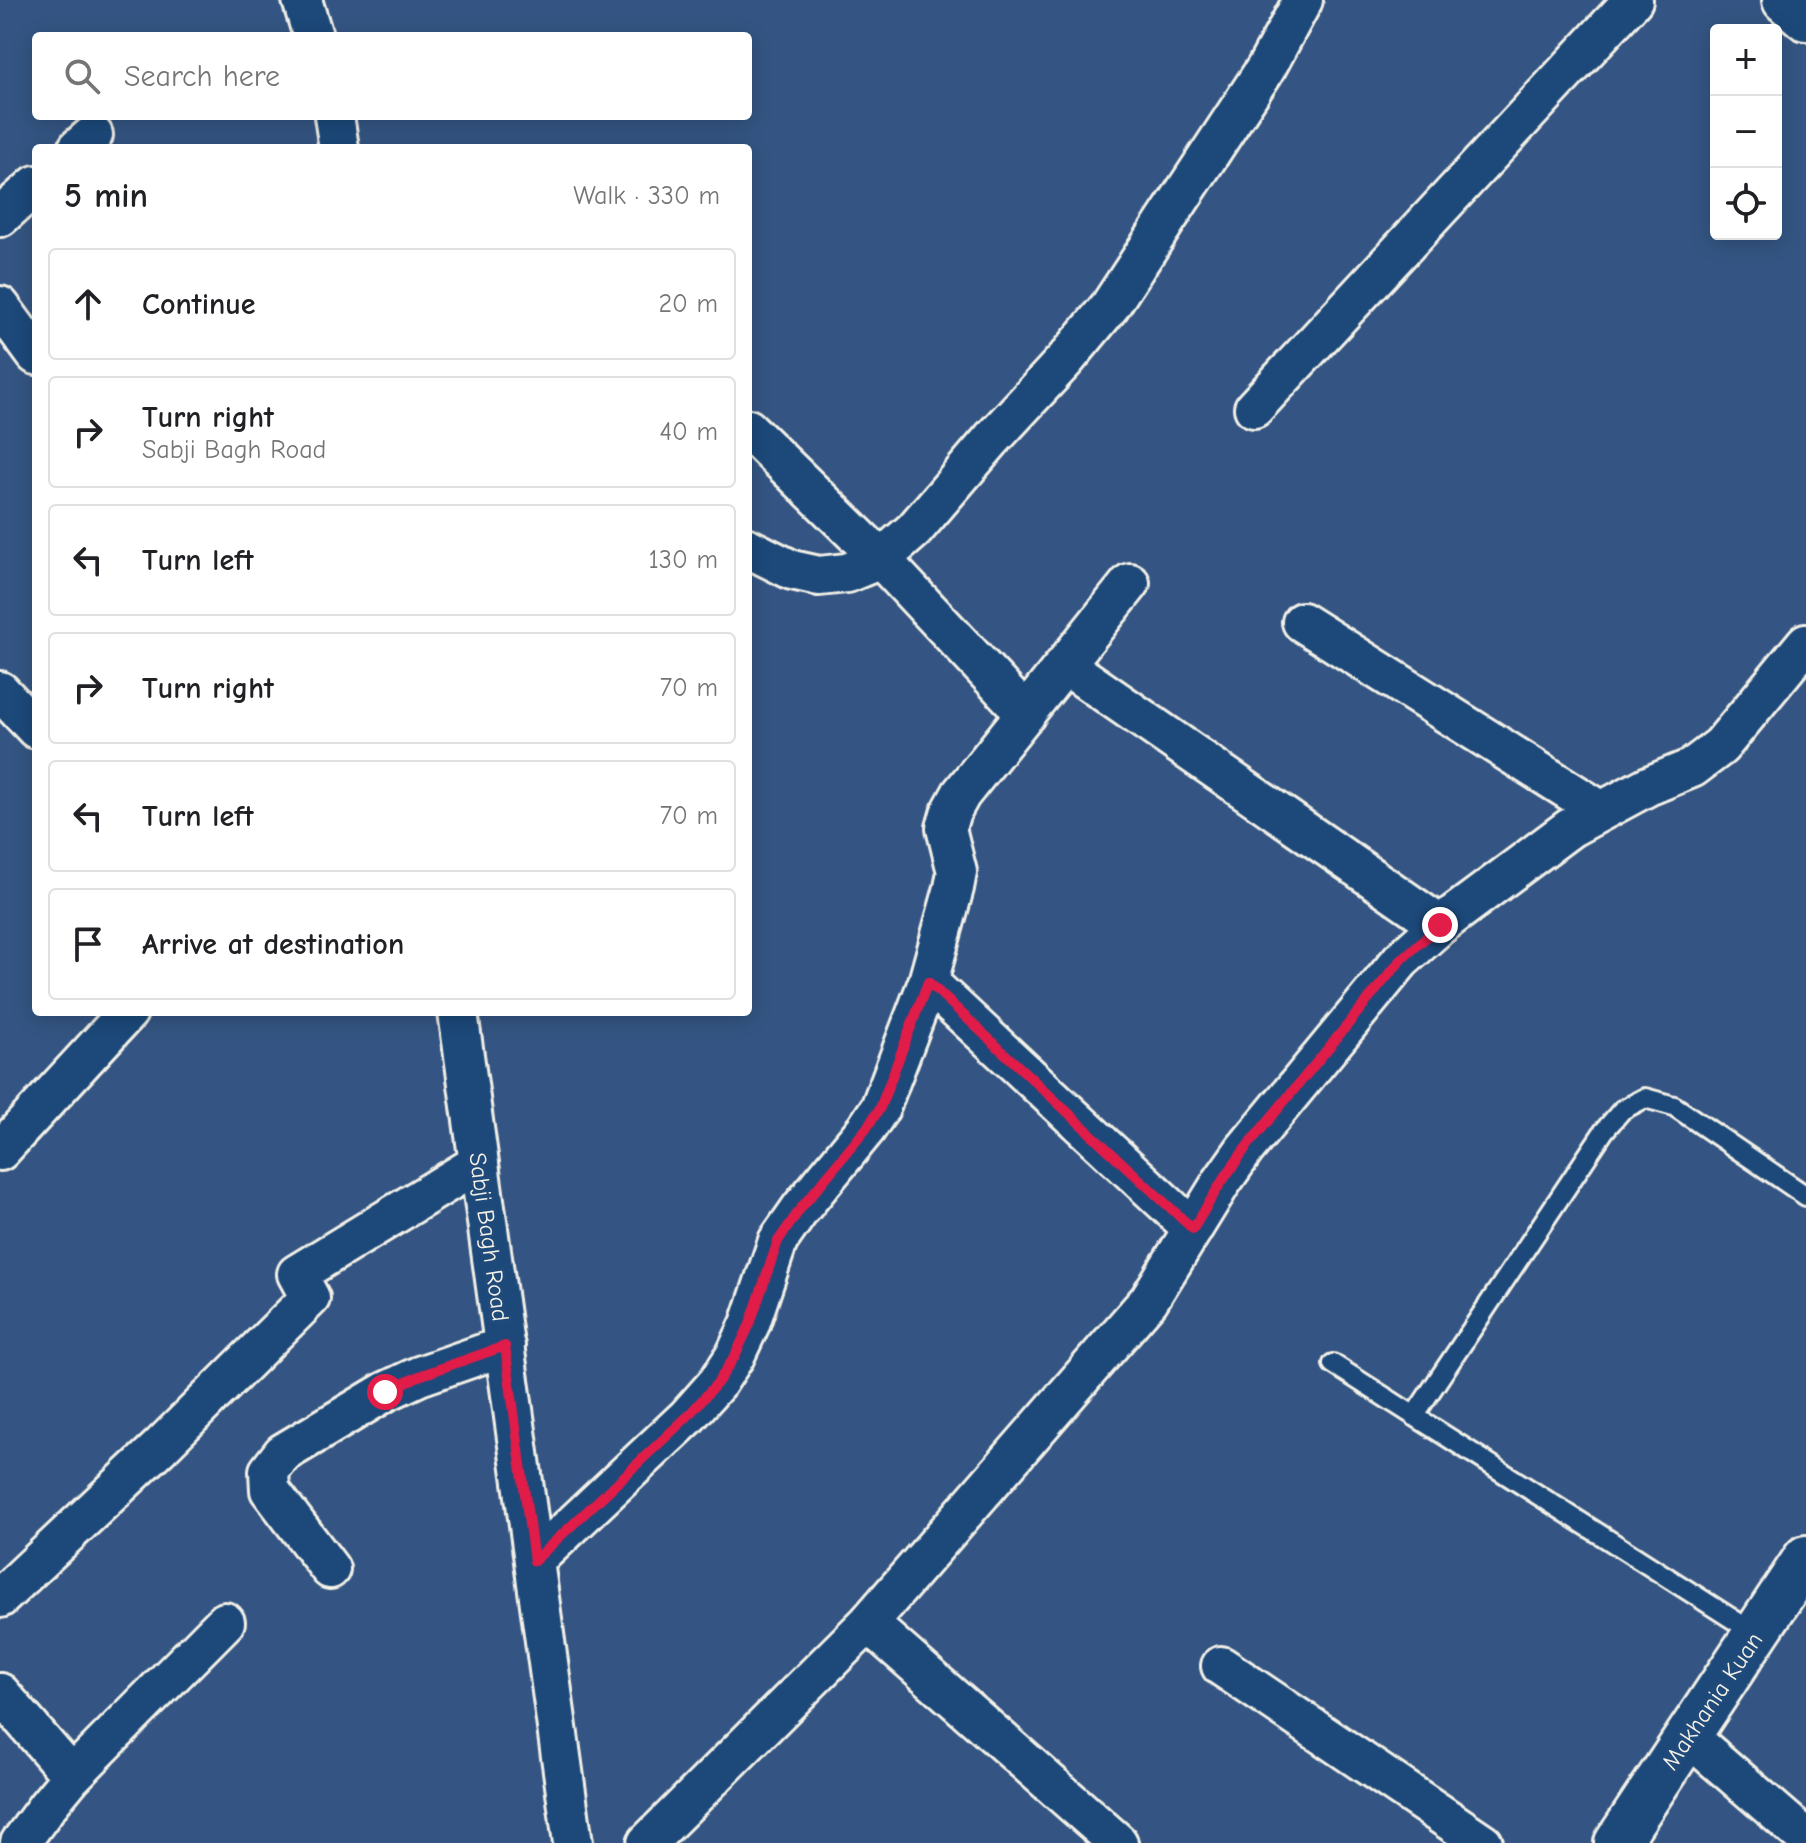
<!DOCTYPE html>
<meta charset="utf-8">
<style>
body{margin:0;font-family:"Comic Neue",sans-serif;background:#f6f6f6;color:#202124}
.controls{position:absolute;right:24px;top:24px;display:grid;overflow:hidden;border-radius:8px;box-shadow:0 4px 20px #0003}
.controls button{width:72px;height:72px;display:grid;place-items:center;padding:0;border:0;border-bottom:2px solid #e0e0e0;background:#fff;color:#202124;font:40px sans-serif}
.stop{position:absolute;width:24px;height:24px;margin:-18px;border:6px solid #e11d48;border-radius:50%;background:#fff}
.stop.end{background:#e11d48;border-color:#fff;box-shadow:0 2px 8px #0008}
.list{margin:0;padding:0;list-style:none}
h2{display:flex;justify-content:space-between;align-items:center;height:104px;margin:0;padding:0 32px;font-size:34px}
h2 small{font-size:26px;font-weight:400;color:#757577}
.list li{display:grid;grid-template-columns:52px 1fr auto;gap:24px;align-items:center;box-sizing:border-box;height:112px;margin:0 16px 16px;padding:0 16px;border:2px solid #e0e0e0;border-radius:8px}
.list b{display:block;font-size:30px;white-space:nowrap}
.list p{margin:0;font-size:26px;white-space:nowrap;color:#757577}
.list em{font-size:26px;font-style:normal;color:#757577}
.icon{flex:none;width:44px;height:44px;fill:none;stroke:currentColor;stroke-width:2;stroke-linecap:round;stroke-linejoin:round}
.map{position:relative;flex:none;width:1806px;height:1843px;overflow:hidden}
.search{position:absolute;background:#fff;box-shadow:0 4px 20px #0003;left:32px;top:32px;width:720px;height:88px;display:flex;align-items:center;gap:20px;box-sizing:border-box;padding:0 28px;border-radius:8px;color:#757577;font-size:30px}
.panel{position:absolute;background:#fff;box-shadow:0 4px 20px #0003;left:32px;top:144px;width:720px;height:872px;border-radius:8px}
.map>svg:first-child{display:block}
</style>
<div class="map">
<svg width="1806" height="1843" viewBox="0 0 1806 1843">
<rect width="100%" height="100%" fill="#345583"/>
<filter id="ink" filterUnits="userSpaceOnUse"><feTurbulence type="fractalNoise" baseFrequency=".0125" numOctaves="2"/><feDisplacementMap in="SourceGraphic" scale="16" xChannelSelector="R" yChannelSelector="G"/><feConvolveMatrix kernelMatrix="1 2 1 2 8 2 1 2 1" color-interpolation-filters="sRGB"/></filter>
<g filter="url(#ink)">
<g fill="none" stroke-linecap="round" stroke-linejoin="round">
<defs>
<path id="service" d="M1333,1364L1756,1634
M1414,1416L1604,1131L1622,1110L1645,1098L1674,1106L1806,1196"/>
<path id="minor" d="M302,0L313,36
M334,116L339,148
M78,148L93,135
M0,217L36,185
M0,306L36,355
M1254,408L1633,0
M748,429L881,559L1026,714
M748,548L792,570L819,576L847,573L881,559L914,530L992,439L1067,358L1110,306L1266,68L1303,0
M1302,622L1600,810
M1065,665L1440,925
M0,691L36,729
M928,982L1193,1229
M458,1012L573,1843
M0,1151L128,1012
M534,1561L687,1417L718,1382L735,1356L750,1324L778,1241L801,1208L866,1129L880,1108L928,982L954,888L957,872L946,828L950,814L961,794L1130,583
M330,1569L270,1490L269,1471L283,1453L385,1392L419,1376L505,1346
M0,1598L159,1448L310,1298L297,1274L479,1163
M868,1623L1118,1843
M1221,1666L1483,1843
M0,1693L72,1776
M1688,1736L1806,1838
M20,1843L48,1805L72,1776L225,1622
M647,1843L868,1623L1149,1300L1221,1183L1245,1149L1401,960L1440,925L1570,828L1648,786L1692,768L1721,746L1806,643"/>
<path id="tertiary" d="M1785,0L1806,18
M1617,1843L1806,1558"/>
</defs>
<use href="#service" stroke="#f4f1e8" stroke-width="24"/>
<use href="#minor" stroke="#f4f1e8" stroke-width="44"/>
<use href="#tertiary" stroke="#f4f1e8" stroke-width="50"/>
<use href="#service" stroke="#1f4a7a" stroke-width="18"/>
<use href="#minor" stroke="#1f4a7a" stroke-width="38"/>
<use href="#tertiary" stroke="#1f4a7a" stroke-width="44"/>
</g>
</g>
<g fill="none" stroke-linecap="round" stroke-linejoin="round" filter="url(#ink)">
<path stroke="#e11d48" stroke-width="10" d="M385,1392L419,1376L505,1346L534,1561L687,1417L718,1382L735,1356L750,1324L778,1241L801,1208L866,1129L880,1108L928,982L1193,1229L1221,1183L1245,1149L1401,960L1440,925"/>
</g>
<g text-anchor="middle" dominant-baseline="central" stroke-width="7" stroke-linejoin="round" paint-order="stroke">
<g font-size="24" fill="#f4f1e8" stroke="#1f4a7a">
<text transform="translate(489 1237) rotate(82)">Sabji Bagh Road</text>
<text transform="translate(1712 1701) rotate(-56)">Makhania Kuan</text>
</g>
</g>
</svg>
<div class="controls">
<button>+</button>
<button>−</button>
<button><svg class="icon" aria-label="locate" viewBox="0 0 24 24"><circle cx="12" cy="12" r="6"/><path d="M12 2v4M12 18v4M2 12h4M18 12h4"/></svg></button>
</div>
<div class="stop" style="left:385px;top:1392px"></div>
<div class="stop end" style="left:1440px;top:925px"></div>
<div class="search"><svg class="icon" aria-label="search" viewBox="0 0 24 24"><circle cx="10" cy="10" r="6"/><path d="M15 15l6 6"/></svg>Search here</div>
<section class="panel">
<h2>5 min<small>Walk · 330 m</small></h2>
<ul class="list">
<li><svg class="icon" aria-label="ahead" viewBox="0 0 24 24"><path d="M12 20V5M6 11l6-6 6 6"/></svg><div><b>Continue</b></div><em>20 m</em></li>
<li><svg class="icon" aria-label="right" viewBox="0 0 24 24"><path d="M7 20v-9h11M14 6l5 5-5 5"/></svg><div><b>Turn right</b><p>Sabji Bagh Road</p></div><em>40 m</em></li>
<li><svg class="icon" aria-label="left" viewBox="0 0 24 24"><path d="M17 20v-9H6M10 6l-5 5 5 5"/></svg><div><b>Turn left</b></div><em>130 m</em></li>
<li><svg class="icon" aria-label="right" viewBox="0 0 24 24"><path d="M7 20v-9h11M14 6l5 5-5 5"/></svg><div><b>Turn right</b></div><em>70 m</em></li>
<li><svg class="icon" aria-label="left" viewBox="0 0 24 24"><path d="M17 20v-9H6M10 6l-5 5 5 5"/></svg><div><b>Turn left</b></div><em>70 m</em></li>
<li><svg class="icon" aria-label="arrive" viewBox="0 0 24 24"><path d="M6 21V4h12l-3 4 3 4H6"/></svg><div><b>Arrive at destination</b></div></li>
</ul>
</section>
</div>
